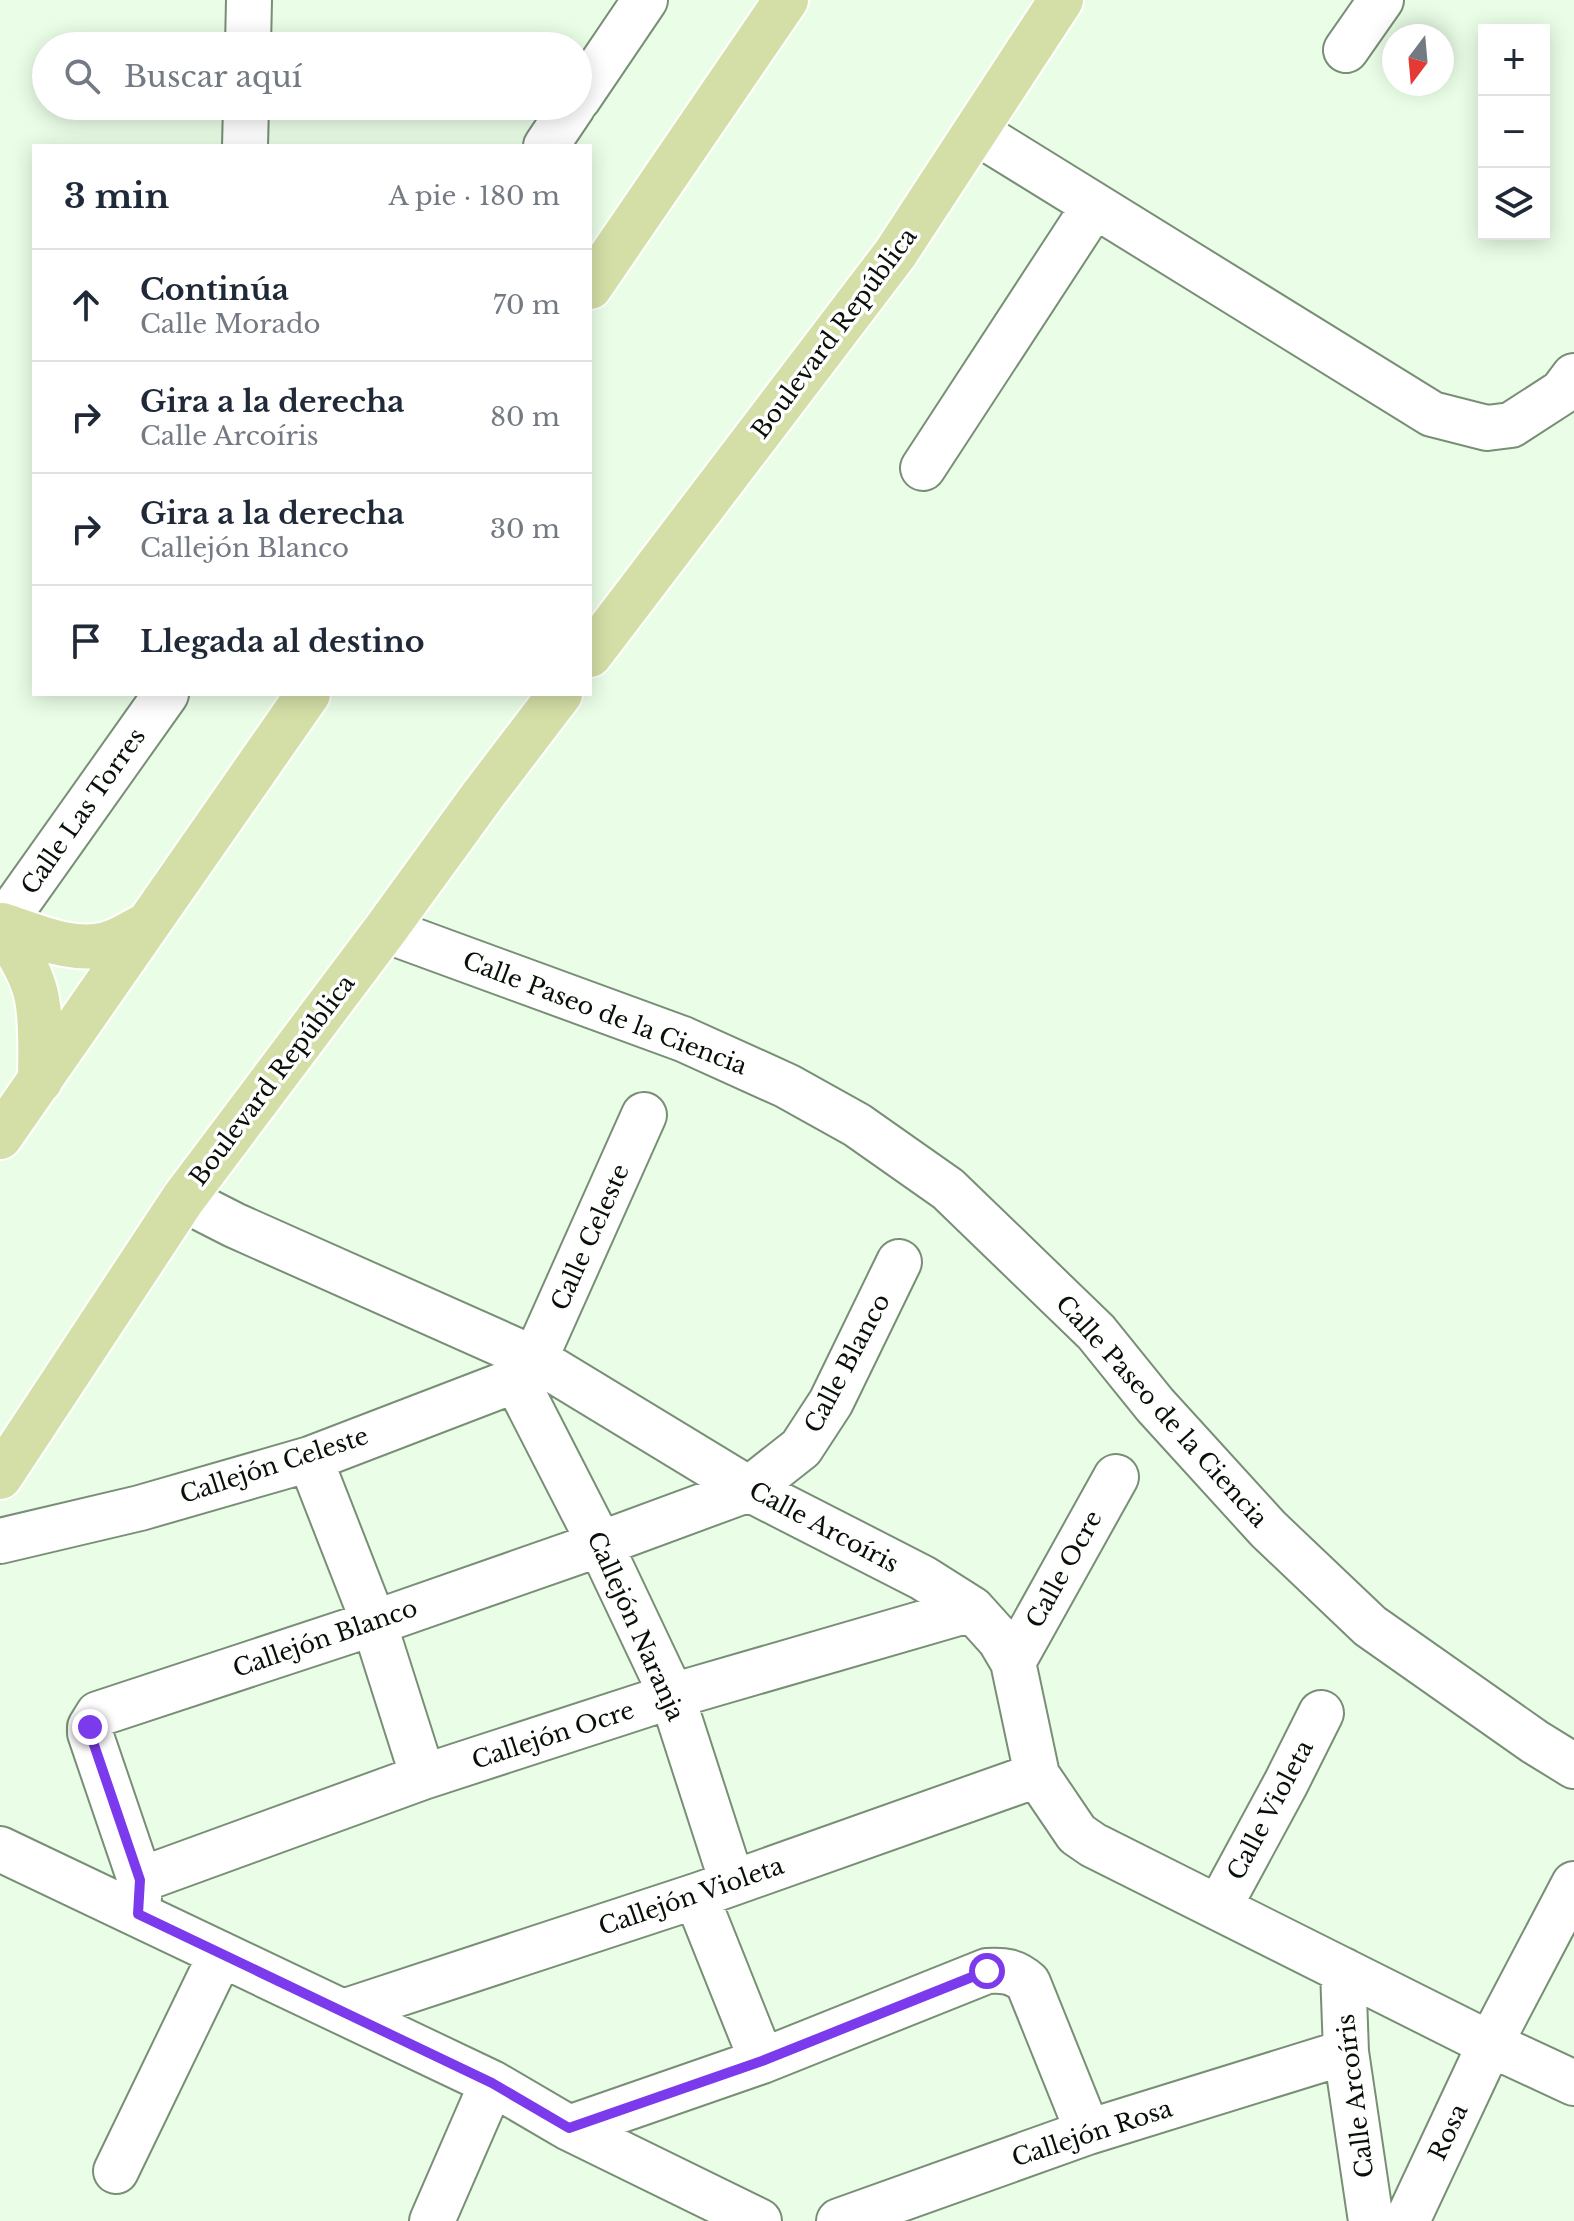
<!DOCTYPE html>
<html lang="es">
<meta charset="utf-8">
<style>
body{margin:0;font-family:"Libre Baskerville",serif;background:#f2f2f3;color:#1f2937}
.controls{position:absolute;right:24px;top:24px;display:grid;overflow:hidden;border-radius:0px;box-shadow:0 4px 20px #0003}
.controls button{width:72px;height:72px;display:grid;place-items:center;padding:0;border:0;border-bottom:2px solid #e0e1e3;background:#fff;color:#1f2937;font:40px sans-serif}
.compass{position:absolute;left:1382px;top:24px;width:72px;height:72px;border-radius:50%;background:#fff;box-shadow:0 4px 20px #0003;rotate:196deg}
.stop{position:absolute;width:24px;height:24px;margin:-18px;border:6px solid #7c3aed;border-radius:50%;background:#fff}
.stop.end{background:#7c3aed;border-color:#fff;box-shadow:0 2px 8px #0008}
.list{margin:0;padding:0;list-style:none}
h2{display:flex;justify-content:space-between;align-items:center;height:104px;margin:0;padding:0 32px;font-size:34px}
h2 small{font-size:26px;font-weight:400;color:#747a83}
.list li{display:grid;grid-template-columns:52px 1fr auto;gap:24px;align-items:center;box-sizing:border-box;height:112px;padding:0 32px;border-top:2px solid #e0e1e3}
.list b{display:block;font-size:30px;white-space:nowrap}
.list p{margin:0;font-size:26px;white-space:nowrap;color:#747a83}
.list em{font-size:26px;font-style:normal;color:#747a83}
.icon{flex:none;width:44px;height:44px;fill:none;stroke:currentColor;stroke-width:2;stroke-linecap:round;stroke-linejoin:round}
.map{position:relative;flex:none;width:1574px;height:2221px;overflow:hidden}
.search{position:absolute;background:#fff;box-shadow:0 4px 20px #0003;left:32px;top:32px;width:560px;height:88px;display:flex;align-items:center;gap:20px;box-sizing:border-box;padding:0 28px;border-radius:44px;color:#747a83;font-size:30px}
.panel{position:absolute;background:#fff;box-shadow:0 4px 20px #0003;left:32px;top:144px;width:560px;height:552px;border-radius:0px}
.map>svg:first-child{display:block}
</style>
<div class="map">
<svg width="1574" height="2221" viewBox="0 0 1574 2221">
<rect width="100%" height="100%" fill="#eafee7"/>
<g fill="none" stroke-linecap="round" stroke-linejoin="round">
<defs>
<path id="minor" d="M248,46L249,0
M1346,50L1381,0
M578,99L645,0
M976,132L1432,414L1487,428L1511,425L1562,392L1574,376
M245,146L246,106
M546,146L573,106
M923,468L1094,206
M0,928L166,694
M385,930L683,1039L787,1086L857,1125L948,1189L1096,1332L1155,1405L1268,1529L1370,1626L1535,1742L1574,1766
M183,1199L234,1225L535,1359L749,1489L923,1578L972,1609L1000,1640L1013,1662L1037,1775L1077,1834L1093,1845L1490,2044L1574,2083
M516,1380L600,1544L672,1696L732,1882
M310,1459L374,1623L423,1777
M0,1541L140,1508L310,1459L516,1380L535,1359L644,1115
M1013,1662L1116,1477
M0,1849L492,2083L569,2128L759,2221
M140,1880L423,1777L672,1696L972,1609
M696,1896L762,2061
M1219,1907L1286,1783L1321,1713
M138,1914L140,1880L90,1733V1727L98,1714L374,1623L600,1544L749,1489L801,1448L831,1402L899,1262
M1343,1970L1346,2052L1371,2221
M343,2012L696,1896L1037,1775
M569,2128L762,2061L987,1971C1004,1970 1015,1971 1028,1983L1088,2132
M116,2171L221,1954
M432,2221L492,2083
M839,2221L1088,2132L1346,2052
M1407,2221L1490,2044L1574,1884"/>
<path id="major" d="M590,287L786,0
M590,655L895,254L1061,0
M2,925C15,949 32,972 37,999C42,1026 40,1054 40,1081
M2,925C34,935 72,953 106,944C120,941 134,931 146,925
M0,1137L308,694
M0,1477L183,1199L385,930L483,795L560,694"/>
</defs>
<use href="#minor" stroke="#788f76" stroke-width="48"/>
<use href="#major" stroke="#fff" stroke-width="48"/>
<use href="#minor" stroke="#fff" stroke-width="44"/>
<use href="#major" stroke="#d4dfa7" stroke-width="44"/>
</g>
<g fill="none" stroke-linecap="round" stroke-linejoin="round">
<path stroke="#7c3aed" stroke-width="10" d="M90,1727V1733L140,1880L138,1914L492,2083L569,2128L762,2061L987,1971"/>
</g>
<g text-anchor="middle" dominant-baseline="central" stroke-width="7" stroke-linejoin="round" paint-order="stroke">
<g font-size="24" fill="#081007" stroke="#fff">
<text transform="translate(834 333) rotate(-53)">Boulevard República</text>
<text transform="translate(83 811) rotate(-55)">Calle Las Torres</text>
<text transform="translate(605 1013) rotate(21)">Calle Paseo de la Ciencia</text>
<text transform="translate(272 1080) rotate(-53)">Boulevard República</text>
<text transform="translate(590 1237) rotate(-66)">Calle Celeste</text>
<text transform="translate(847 1363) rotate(-62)">Calle Blanco</text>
<text transform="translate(1162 1411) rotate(48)">Calle Paseo de la Ciencia</text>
<text transform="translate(274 1465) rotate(-18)">Callejón Celeste</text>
<text transform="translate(824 1527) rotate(28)">Calle Arcoíris</text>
<text transform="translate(1064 1569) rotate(-61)">Calle Ocre</text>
<text transform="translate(636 1626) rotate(66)">Callejón Naranja</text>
<text transform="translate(325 1638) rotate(-19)">Callejón Blanco</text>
<text transform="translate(553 1735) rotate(-18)">Callejón Ocre</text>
<text transform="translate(1270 1810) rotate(-62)">Calle Violeta</text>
<text transform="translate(691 1896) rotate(-19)">Callejón Violeta</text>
<text transform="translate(1355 2096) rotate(-97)">Calle Arcoíris</text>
<text transform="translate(1448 2132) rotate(-65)">Rosa</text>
<text transform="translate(1092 2133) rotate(-18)">Callejón Rosa</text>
</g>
</g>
</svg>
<div class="controls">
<button>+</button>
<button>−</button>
<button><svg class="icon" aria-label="layers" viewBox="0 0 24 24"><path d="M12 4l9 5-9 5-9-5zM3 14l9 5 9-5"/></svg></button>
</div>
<svg class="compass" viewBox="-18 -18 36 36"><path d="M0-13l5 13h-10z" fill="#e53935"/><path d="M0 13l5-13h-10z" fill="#747a83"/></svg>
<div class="stop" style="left:987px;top:1971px"></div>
<div class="stop end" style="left:90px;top:1727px"></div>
<div class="search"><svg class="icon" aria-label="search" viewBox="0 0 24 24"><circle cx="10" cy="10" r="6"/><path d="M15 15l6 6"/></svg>Buscar aquí</div>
<section class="panel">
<h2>3 min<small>A pie · 180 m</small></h2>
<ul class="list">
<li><svg class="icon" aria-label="ahead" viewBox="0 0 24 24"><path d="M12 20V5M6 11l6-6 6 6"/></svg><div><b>Continúa</b><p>Calle Morado</p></div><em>70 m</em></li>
<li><svg class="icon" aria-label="right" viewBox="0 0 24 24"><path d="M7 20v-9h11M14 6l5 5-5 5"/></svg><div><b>Gira a la derecha</b><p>Calle Arcoíris</p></div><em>80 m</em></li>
<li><svg class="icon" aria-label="right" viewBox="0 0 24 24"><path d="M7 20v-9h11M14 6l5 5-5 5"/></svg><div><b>Gira a la derecha</b><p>Callejón Blanco</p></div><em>30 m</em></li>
<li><svg class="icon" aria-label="arrive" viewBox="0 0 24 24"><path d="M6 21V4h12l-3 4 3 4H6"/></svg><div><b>Llegada al destino</b></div></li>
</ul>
</section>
</div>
